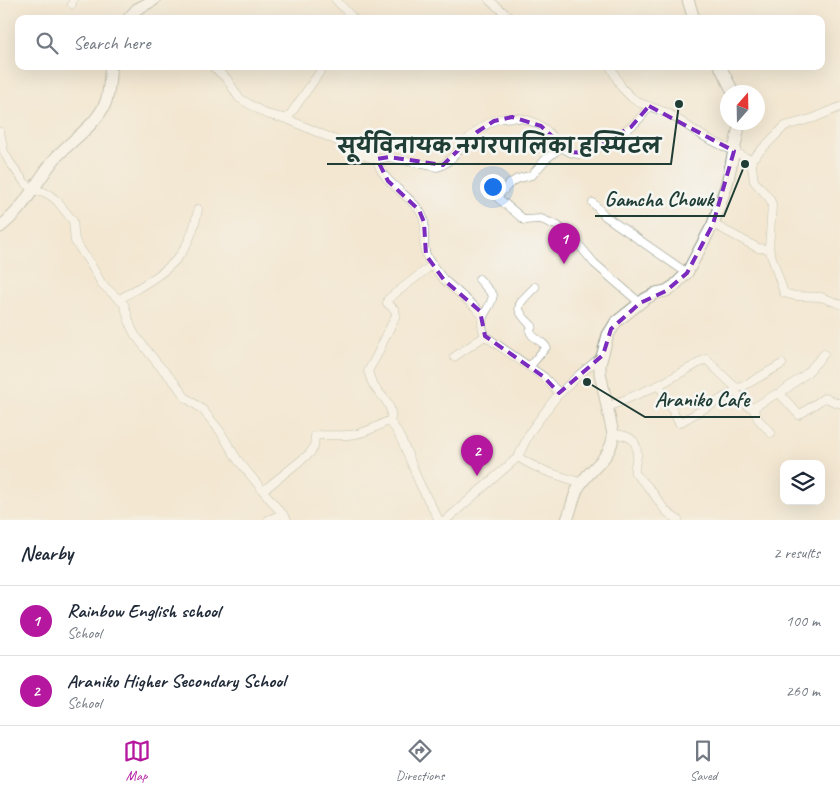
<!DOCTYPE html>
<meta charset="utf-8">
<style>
body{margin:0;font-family:Caveat,"Playpen Sans Deva",sans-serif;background:#f2f2f3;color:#1f2937}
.controls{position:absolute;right:15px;bottom:15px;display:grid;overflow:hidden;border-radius:10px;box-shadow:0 5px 20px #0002}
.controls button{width:45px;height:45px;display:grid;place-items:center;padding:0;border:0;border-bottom:1px solid #e0e1e3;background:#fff;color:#1f2937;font:25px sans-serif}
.compass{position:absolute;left:720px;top:85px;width:45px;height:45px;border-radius:50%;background:#fff;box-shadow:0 5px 20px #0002;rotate:20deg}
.you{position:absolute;left:492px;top:186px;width:18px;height:18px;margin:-12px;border:4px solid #fff;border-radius:50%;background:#1a73e8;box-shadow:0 0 0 8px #1a73e833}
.badge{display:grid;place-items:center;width:32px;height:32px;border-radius:50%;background:#b5179e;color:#fff;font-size:16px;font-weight:700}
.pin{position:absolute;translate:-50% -41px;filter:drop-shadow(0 1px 2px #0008)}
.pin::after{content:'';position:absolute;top:26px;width:18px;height:15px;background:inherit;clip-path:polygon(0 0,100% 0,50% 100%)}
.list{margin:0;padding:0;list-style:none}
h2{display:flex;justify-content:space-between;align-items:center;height:65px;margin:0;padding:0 20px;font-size:21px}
h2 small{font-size:16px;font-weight:400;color:#747a83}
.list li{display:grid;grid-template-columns:32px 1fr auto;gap:15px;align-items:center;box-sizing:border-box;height:70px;padding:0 20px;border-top:1px solid #e0e1e3}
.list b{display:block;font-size:19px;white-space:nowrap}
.list p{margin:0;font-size:16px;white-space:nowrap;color:#747a83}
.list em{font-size:16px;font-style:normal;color:#747a83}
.icon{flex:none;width:28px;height:28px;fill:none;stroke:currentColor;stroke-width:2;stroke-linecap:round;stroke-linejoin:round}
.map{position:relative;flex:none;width:840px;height:520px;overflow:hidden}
.search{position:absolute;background:#fff;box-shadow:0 5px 20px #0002;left:15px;right:15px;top:15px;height:55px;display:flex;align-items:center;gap:12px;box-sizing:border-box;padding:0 18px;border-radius:10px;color:#747a83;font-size:19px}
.sheet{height:205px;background:#fff}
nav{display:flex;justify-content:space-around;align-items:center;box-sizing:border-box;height:70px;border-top:1px solid #e0e1e3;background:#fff;font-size:14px;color:#747a83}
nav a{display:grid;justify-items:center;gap:2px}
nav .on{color:#b5179e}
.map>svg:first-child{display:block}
</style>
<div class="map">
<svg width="840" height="520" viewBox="0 0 840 520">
<rect width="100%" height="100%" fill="#f6f6f2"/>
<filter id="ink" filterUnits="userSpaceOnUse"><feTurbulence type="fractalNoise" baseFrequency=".02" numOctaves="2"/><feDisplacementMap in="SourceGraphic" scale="10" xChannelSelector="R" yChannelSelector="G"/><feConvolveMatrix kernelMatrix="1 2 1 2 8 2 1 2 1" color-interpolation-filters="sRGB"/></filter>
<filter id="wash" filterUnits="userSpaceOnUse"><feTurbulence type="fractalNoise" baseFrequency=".0096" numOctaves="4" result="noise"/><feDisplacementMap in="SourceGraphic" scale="20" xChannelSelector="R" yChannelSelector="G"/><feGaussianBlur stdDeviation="1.12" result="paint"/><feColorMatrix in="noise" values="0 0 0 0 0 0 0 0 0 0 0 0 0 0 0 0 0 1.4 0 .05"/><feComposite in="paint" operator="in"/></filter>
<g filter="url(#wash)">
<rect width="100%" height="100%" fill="#f3e7d2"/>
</g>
<g filter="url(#ink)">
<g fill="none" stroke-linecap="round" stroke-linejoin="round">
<defs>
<path id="street" d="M336,0L354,19
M489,0L512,19
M72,4L73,0
M212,66L227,79L239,98L266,114L287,119L333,139L368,157L377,159L389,157L437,167C450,164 457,151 465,142C474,133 487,122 499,119C515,115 534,119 546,130C558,141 566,158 586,153C594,151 602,145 609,140C626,130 638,124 649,106
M610,66L622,88L632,98L640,103L668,113L703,136L751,160
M287,119L324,66
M0,132L4,152L9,161L25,183L34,190L44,192L51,196L57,201L73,221L75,241L91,265L102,284L124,304L131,327L135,335L157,363L176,384L185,397L203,410L220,431L237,459L287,520
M561,147L546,159L532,175L517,179L508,185L499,195L498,198C507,206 516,212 524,220L541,219L558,226L575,240L594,263L640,303
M377,159C382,184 408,192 421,213C428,225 422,238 425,251C426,256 429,261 432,265
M751,160L754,181L770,199L772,205L769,249L784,293L795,296L821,297L840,304
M751,160L785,126L814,118L840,107
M593,203L605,216L687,273
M713,224L758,248L769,249
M479,279L493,295C490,313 476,313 485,336L544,377L559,393
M120,299C162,273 189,263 198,209
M454,357L485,336
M530,366L546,347C542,340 532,339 530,331L532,326C511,306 518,305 535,287
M736,388L742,387L782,364
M735,391L748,406L753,408L776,394H780L799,415L824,398C831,398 833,404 840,403
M779,394L807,373L824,354
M608,407L659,385L706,359L736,388L735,391L679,423L659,385
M753,408L758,419L771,433
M390,421C395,409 384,398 377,390C372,385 370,377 368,371L376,357L396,315L395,310L387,303L388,299L432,265L444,280L475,307L482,315
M613,434C628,435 638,438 637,456C636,462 634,467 635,473C639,478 644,482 649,488C661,502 661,510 678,520
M518,457C537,470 560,476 582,483
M264,490L310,453L314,447L315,436L319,435C352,436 358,437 388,421C399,426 413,469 419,482C425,495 432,507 439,520
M268,520L283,514
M446,520L518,457L530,432L556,397L580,374L602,356"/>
<path id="secondary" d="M688,0L694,19
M128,19L137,9L154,0
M720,66L733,92
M0,227C25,208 34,185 53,161C69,141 94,128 105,104C110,93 109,78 111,66
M567,520C571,510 573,499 577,490C587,469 613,459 613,434L600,373V364L608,335L616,322L645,299L656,293L666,291L674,286L687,273L713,224L727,184L740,122"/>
</defs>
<use href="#street" stroke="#899283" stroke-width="9"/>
<use href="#secondary" stroke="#899283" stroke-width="13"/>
<use href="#street" stroke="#fff" stroke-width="8"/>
<use href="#secondary" stroke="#fff" stroke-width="11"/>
</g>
</g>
<path d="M0 0H840V520H0ZM649,106L734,151L713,224L687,273L666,291L640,303L611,329L603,355L559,393L544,377L485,336L480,311L444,280L426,255L424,222L419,210L388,181L377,159L389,157L443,165L477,132L494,121L512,117L541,126L569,152L585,153L631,127Z" fill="#f3e7d2" fill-opacity=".55" fill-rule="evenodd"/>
<path fill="none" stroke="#7b2cbf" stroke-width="4" stroke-dasharray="10 6" stroke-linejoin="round" d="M649,106L734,151L713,224L687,273L666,291L640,303L611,329L603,355L559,393L544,377L485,336L480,311L444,280L426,255L424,222L419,210L388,181L377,159L389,157L443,165L477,132L494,121L512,117L541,126L569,152L585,153L631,127Z"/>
<path fill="none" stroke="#1f3d34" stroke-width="2" d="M679 104L671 164H327M745 164L724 216H595M587 382L645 417H760"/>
<g fill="#1f3d34" stroke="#f6f6f2" stroke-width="2">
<circle cx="679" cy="104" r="5"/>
<circle cx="745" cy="164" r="5"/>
<circle cx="587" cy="382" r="5"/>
</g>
<g font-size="21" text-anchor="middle" font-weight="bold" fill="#1f3d34" stroke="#f6f6f2" stroke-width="5" stroke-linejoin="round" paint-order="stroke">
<text x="499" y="153">सूर्यविनायक नगरपालिका हस्पिटल</text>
<text x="659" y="206">Gamcha Chowk</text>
<text x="702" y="406">Araniko Cafe</text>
</g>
</svg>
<div class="controls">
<button><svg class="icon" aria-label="layers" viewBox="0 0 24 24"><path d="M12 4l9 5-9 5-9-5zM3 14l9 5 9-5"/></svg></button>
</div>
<svg class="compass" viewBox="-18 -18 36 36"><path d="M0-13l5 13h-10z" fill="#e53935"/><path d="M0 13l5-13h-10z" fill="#747a83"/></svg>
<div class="you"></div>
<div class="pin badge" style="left:564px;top:264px">1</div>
<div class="pin badge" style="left:477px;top:476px">2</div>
<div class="search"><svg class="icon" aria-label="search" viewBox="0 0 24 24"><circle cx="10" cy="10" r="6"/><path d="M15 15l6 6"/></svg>Search here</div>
</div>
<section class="sheet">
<h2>Nearby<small>2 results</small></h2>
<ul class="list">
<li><span class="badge">1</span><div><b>Rainbow English school</b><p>School</p></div><em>100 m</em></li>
<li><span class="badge">2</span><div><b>Araniko Higher Secondary School</b><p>School</p></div><em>260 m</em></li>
</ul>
</section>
<nav>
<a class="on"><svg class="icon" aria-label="map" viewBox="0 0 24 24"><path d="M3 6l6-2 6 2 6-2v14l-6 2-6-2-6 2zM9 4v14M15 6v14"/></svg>Map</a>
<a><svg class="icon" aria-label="directions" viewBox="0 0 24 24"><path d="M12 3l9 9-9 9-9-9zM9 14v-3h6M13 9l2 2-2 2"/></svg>Directions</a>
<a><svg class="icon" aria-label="saved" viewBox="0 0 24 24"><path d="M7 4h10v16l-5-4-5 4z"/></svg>Saved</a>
</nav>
